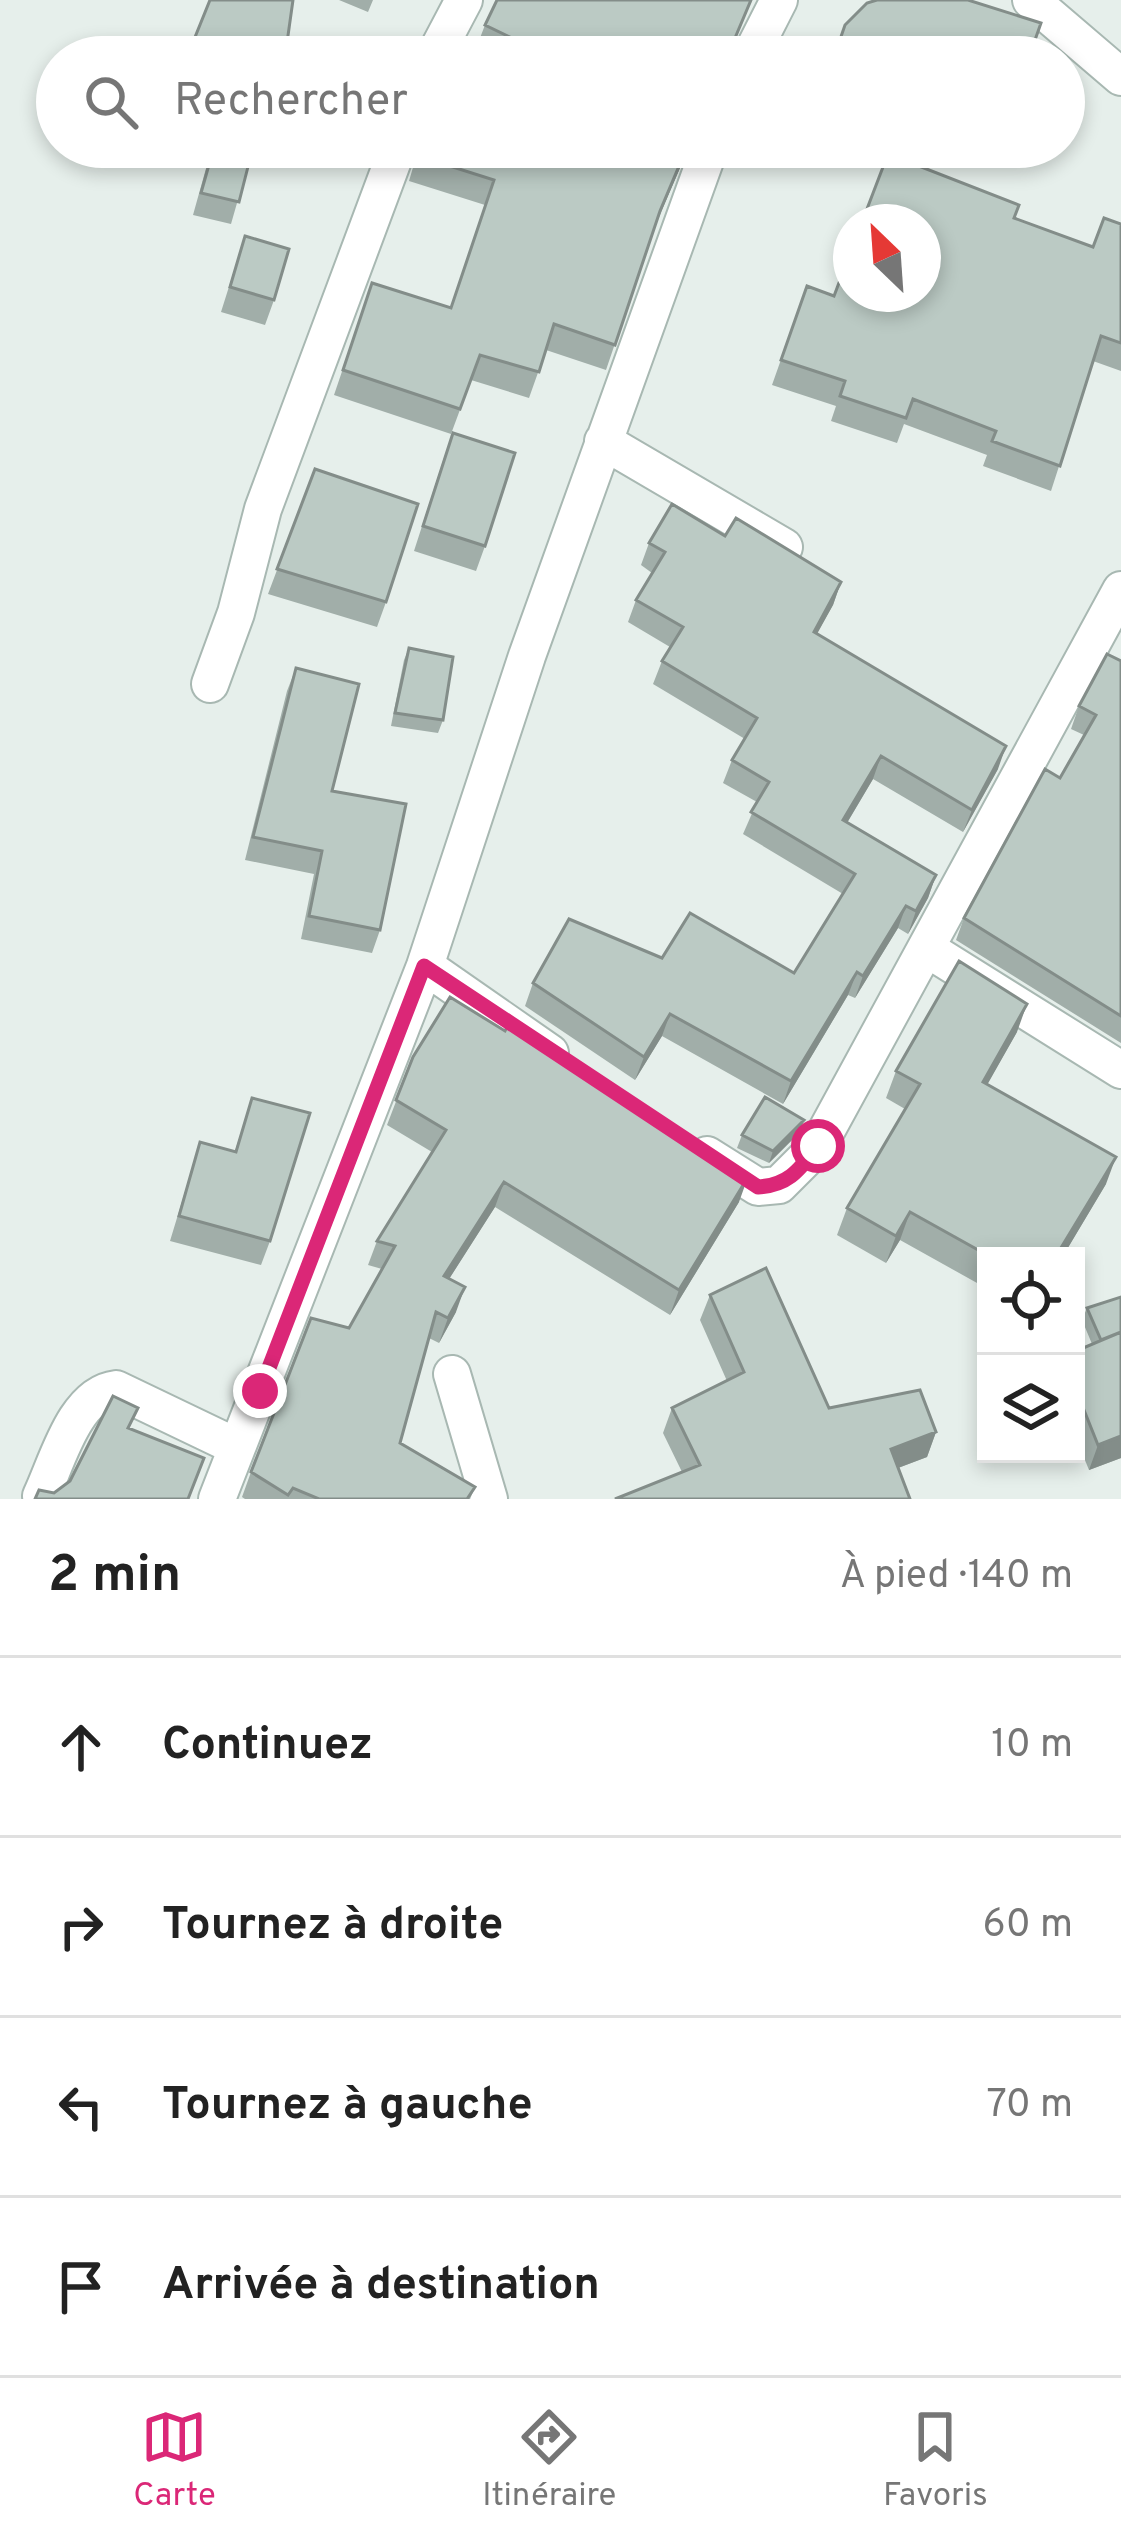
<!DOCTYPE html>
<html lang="fr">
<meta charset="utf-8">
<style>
body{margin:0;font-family:Overpass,sans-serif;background:#f6f6f6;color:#222}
.controls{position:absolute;right:36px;bottom:36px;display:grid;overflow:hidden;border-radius:0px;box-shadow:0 6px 18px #0003}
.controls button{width:108px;height:108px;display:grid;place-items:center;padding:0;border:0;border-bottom:3px solid #e0e0e0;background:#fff;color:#222;font:60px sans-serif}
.compass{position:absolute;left:833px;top:204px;width:108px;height:108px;border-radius:50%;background:#fff;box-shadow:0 6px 18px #0003;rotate:335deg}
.stop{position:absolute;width:36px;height:36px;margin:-27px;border:9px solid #db2777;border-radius:50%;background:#fff}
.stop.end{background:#db2777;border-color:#fff;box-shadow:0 3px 12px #0008}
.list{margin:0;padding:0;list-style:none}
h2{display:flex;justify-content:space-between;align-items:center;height:156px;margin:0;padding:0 48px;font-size:51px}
h2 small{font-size:39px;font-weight:400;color:#767676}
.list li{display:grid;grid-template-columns:78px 1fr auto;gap:36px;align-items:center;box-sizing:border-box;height:180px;padding:0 48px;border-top:3px solid #e0e0e0}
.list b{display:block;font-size:45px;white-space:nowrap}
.list em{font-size:39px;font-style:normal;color:#767676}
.icon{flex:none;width:66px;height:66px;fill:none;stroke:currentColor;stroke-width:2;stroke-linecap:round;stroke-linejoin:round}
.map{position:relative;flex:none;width:1121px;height:1499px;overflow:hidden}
.search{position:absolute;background:#fff;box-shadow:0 6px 18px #0003;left:36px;right:36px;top:36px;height:132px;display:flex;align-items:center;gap:30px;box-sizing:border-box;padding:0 42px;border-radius:66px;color:#767676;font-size:45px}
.sheet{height:876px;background:#fff}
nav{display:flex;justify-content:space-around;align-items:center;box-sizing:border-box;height:168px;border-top:3px solid #e0e0e0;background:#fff;font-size:33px;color:#767676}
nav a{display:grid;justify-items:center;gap:6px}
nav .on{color:#db2777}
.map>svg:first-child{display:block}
</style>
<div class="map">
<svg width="1121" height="1499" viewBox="0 0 1121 1499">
<rect width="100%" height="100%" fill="#e6efeb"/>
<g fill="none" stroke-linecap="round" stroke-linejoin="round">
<defs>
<path id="minor" d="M1031,0L1121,77
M434,57L464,0
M750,57L779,0
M603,441L784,547
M210,684L236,613L263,509L398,147
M929,950L1121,1070
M425,966L550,1053
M707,1155L758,1187L779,1185L818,1146L1121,590
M452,1374L489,1499
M41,1496C57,1463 74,1394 116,1389L237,1447
M217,1499L425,966L527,656L710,147"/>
</defs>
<use href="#minor" stroke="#a8b8b2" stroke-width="40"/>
<use href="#minor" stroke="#fff" stroke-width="36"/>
</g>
<path fill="#a1aea9" d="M339,0H373L368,12Z
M485,25L728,57H489L475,51Z
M174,147H253L231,224L193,215L210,154Z
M419,147H689L654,229L606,370L546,350L529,398L471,380L451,434L334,395L372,283L451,308L485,205L409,181Z
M1014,218L1093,247L1121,224V371L1093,361L1051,491L983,466L987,455L904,424L897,443L831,421L836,406L772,385L807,286L834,296Z
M245,236L274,300L265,325L221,312Z
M444,458L485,546L476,571L414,551Z
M315,469L386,602L377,627L268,594Z
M725,536L841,582L833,605L817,633L998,769L963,832L873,779L847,823L936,875L928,898L908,934L898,928L855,998L848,995L783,1104L662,1036L635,1080L525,1006L533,983L662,958L794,973L843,894L743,834L757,802L723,783L732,760L745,739L653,684L662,661L670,647L628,622L636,600L652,573L641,565L649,543Z
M409,648L443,720L438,733L391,726L404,660Z
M1121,661V1043L956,940L964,918L1060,778L1084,735L1071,729L1079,706Z
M296,668L332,791L380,930L372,953L301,939L314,874L245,860L287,691Z
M1017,1032L987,1084L1106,1184L1063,1256H986V1288L900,1240L886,1263L837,1235L847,1208L905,1109L886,1098L896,1071Z
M413,1057L739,1202L670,1315L495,1207L449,1279L456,1312L439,1343L429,1338L400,1443L475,1487L470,1499H245L242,1497L251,1472L349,1328L382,1269L368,1265L377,1241L432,1152L387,1125Z
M252,1098L270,1241L261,1265L170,1241L200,1142L235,1151Z
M804,1120L799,1133L769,1163L737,1148L742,1135Z
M710,1295L829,1408L936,1432L927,1457L898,1468L682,1472L663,1433L672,1408L727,1381L700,1320Z
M1121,1297V1458L1089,1470L1076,1438V1351L1092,1344L1082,1320L1087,1308Z"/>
<path fill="#838d89" d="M687,147H689L650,237L660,211Z
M841,582L833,605L806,654L814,632Z
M1006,746L998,769L963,832L972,810Z
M881,756L873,779L835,843L843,820Z
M936,875L928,898L908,934L916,911Z
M906,906L898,928L855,998L863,976Z
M857,972L848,995L783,1104L791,1081Z
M1027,1004L1017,1032L973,1110L983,1082Z
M670,1014L662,1036L635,1080L644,1057Z
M804,1120L799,1133L769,1163L773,1151Z
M1116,1157L1106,1184L1063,1256H1056Z
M748,1177L739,1202L670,1315L679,1290Z
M504,1182L495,1207L435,1301L444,1276Z
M910,1212L900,1240L886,1263L896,1236Z
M465,1287L456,1312L439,1343L448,1318Z
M936,1432L927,1457L882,1474L891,1449Z
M1121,1436V1458L1089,1470L1098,1445Z"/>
<path fill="#bbcac4" stroke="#838d89" stroke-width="3" d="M210,0H293L285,57H187Z
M497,0H751L727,57H515L520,42L485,25Z
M877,0H968L1041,23L1029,57H834L845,25L867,3Z
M214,147H253L239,202L201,193Z
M421,147H687L660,211L615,345L554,324L539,372L480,355L460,409L343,370L372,283L451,308L494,180L418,156Z
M888,154L1019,205L1014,218L1093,247L1104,218L1121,224V343L1101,336L1060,466L992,441L996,431L913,399L906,418L840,396L845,381L781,360L807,286L834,296L851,251V294H923V222H862Z
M245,236L289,249L274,300L230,287Z
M453,433L515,453L485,546L423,526Z
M315,469L418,504L386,602L277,569Z
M672,504L725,536L736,518L841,582L814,632L1006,746L972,810L881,756L843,820L936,875L916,911L906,906L863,976L857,972L791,1081L670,1014L644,1057L533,983L569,919L662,958L690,913L794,973L855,874L751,812L769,782L732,760L757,718L662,661L683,627L636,600L665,552L649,543Z
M409,648L453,657L443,720L395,713Z
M1107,654L1121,661V1016L964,918L1045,769L1060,778L1096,715L1079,706Z
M296,668L359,684L332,791L406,804L380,930L309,916L322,851L253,837Z
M959,961L1027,1004L983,1082L1116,1157L1056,1256H989L910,1212L896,1236L847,1208L920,1084L896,1071Z
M450,997L505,1031L511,1020L748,1177L679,1290L504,1182L444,1276L465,1287L448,1318L436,1312L400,1443L475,1487L467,1499H319L293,1488L288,1495L251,1472L311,1318L349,1328L395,1246L377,1241L446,1130L396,1100L413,1057Z
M765,1097L804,1120L773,1151L742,1135Z
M252,1098L310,1113L270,1241L179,1216L200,1142L236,1152Z
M766,1268L829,1408L920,1390L936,1432L891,1449L910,1499H615L700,1465L672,1408L744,1372L710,1295Z
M1121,1297V1332L1101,1340L1087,1308Z
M1121,1332V1436L1098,1445L1076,1390V1351Z
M113,1396L138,1408L128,1428L204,1458L188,1499H35L39,1490L54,1493L70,1481Z"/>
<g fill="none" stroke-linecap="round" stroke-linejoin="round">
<path stroke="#db2777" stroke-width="15" d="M260,1391L424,966L758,1187C789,1185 799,1170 818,1146"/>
</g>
</svg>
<div class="controls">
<button><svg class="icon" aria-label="locate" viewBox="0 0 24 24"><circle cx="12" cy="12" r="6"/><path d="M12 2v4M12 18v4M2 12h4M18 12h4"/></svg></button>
<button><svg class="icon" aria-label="layers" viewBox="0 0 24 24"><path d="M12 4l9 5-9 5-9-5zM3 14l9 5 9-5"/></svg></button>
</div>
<svg class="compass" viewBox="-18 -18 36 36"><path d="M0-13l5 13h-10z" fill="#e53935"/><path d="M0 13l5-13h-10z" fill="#767676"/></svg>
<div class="stop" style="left:818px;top:1146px"></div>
<div class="stop end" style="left:260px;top:1391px"></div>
<div class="search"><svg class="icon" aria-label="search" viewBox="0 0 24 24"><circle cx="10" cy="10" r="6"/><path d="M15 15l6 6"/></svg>Rechercher</div>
</div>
<section class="sheet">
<h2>2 min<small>À pied · 140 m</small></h2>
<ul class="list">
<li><svg class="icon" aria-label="ahead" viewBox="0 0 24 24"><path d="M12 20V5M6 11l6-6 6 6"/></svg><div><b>Continuez</b></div><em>10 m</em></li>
<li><svg class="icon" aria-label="right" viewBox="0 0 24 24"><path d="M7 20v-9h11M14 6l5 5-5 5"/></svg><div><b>Tournez à droite</b></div><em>60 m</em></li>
<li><svg class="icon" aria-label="left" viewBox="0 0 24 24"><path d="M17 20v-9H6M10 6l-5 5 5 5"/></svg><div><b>Tournez à gauche</b></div><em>70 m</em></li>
<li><svg class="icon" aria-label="arrive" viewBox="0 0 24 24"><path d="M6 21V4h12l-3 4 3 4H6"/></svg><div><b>Arrivée à destination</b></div></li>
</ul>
</section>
<nav>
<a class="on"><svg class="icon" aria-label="map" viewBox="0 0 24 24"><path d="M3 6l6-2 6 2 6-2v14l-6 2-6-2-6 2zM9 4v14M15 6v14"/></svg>Carte</a>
<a><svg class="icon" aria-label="directions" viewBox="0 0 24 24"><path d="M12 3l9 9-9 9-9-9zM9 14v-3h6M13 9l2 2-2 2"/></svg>Itinéraire</a>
<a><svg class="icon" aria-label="saved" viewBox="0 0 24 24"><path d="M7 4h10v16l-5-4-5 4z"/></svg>Favoris</a>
</nav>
